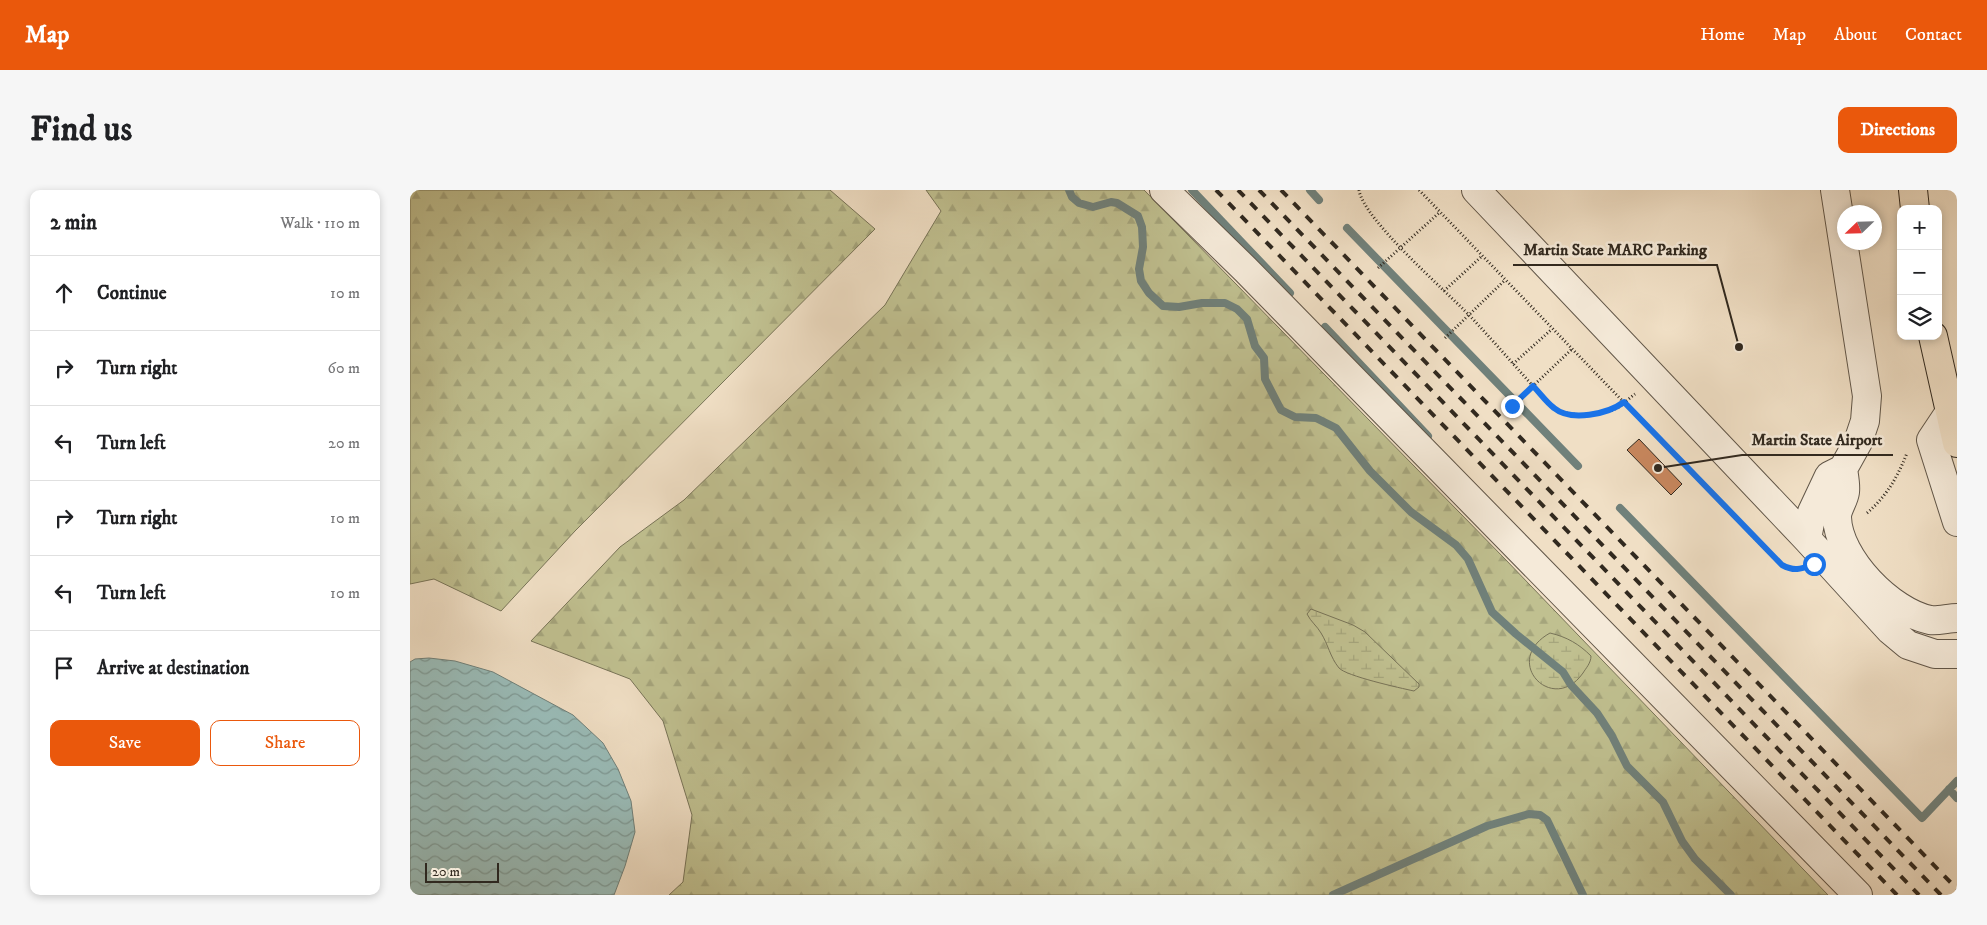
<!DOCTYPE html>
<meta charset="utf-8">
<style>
body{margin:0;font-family:"IM FELL DW Pica",serif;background:#f6f6f6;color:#202124}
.controls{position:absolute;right:15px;top:15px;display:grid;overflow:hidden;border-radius:10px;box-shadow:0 2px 8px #0003}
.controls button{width:45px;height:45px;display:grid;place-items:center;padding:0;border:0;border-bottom:1px solid #e0e0e0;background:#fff;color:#202124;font:25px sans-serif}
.compass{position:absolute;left:1427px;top:15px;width:45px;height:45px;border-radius:50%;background:#fff;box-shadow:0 2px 8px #0003;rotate:247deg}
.scale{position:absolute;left:15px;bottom:12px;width:74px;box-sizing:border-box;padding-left:5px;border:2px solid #31291f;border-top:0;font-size:14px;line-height:18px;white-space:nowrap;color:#31291f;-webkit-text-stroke:4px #f5ead9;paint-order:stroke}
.stop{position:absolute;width:15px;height:15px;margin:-11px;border:4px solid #1a73e8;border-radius:50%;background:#fff}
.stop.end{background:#1a73e8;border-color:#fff;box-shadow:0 1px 5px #0008}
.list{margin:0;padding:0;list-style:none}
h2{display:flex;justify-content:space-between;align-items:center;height:65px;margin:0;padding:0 20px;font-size:21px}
h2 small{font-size:16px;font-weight:400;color:#757577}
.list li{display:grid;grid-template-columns:32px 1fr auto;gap:15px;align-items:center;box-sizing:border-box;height:75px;padding:0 20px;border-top:1px solid #e0e0e0}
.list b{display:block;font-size:19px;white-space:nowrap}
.list em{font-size:16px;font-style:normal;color:#757577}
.actions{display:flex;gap:10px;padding:15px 20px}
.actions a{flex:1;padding:11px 0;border:1px solid #ea580c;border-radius:10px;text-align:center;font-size:18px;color:#ea580c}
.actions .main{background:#ea580c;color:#fff}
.icon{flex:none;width:28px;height:28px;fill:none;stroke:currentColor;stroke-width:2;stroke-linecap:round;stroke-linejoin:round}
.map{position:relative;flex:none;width:1547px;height:705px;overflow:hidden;border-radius:10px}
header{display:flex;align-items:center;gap:30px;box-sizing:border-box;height:70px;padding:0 25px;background:#ea580c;color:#fff}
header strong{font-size:24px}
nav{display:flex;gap:28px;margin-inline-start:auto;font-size:18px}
.intro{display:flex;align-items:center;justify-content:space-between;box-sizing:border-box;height:120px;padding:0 30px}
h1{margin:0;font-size:35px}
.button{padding:12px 22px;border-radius:10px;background:#ea580c;color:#fff;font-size:18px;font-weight:700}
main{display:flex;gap:30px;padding:0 30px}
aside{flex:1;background:#fff;border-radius:10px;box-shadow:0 2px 8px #0003}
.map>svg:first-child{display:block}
</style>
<header>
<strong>Map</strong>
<nav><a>Home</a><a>Map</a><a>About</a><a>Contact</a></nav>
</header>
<div class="intro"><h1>Find us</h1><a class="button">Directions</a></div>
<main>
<aside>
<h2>2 min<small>Walk · 110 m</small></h2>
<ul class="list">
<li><svg class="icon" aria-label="ahead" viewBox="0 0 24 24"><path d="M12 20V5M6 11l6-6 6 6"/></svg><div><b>Continue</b></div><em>10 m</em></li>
<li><svg class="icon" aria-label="right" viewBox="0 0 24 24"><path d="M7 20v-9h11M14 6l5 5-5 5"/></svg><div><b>Turn right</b></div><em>60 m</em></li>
<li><svg class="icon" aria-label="left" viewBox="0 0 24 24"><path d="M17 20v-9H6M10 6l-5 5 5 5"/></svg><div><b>Turn left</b></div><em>20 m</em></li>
<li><svg class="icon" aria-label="right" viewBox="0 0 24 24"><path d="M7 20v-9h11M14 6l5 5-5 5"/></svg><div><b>Turn right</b></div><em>10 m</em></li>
<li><svg class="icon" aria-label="left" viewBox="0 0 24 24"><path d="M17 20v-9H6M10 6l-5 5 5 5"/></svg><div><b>Turn left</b></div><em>10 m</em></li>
<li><svg class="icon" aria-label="arrive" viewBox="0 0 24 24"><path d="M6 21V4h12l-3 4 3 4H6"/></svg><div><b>Arrive at destination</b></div></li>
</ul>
<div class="actions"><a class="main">Save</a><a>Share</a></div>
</aside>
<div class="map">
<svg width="1547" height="705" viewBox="0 0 1547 705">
<defs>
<pattern id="forest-firs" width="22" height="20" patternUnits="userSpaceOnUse" patternTransform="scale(1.25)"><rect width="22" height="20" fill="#c0c090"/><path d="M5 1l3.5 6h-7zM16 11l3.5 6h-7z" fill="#a5a57c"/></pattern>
<pattern id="wetland-marsh" width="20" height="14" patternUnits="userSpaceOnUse" patternTransform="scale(1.25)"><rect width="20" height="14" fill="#c0c090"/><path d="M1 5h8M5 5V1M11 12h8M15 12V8" fill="none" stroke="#a5a57c"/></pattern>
<pattern id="water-waves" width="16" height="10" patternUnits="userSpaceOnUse" patternTransform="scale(1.25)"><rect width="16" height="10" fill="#9abcb8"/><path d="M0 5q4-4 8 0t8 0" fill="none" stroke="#7e9995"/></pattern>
</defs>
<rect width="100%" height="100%" fill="#f0dfc5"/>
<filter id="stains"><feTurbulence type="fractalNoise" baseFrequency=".004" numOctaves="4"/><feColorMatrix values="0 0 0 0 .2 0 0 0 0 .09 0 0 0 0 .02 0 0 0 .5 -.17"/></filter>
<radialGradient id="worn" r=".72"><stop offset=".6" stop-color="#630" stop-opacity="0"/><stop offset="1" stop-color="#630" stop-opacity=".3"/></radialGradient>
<path fill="url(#forest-firs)" stroke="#787458" d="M0,0H420L465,39L165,341L91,421L24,389L0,394Z
M516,0H734L1095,369L1418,705H259L273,692L282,625L253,531L220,489L121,451L210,357L274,310L475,115L531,21Z"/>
<path fill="url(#wetland-marsh)" stroke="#787458" d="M901,419L943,435L955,442L1009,494V497L1004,501C990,498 936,486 929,478C920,467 918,454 911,443C907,436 901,432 897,424Z
M1140,443C1157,447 1169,454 1181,466C1181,473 1176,478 1173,483C1143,526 1090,471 1140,443Z"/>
<path fill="url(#water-waves)" stroke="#70817b" d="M19,468L45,471L83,482L163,525L193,553L208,579L221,611L225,642L215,676L204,705H0V472L5,469Z"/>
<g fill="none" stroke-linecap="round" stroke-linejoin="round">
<path stroke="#70817b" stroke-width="8" d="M659,0L662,7L669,13L683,17L701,12L707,13L728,26L732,37L733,57L729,79L731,91L739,103L753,116L769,117L792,113H815L827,119L837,129L845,156L854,168L855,189L871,220L885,227L906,228L926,238L960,281L1001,322L1046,355L1058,369L1082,422L1106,444L1153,482L1161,495L1187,523L1202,546L1217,576L1253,612L1272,651L1285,669L1321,705
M782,0L880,103
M900,0L909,10
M937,38L1168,276
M915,137L1018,246
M1210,318L1512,628L1547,591
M1539,599L1547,608
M923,705L1077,636L1119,624L1130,625L1137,630L1173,705"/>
</g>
<path fill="#c8875e" stroke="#31291f" d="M1229,249L1272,294L1261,305L1217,260Z"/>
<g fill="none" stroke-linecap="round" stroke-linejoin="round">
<defs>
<path id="minor" d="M754,0L835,79L1448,705
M1066,0L1397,349L1480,440L1498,455L1525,464H1547
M1539,223L1521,250L1547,332
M1433,279C1434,286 1436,295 1435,302C1434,310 1427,319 1427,327C1428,369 1481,422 1520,430C1528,431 1539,428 1547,428
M1397,349L1402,322L1419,286L1433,279L1448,252L1455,231L1457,206L1425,0"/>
<path id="major" d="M1503,0L1505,19
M1523,146L1547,253"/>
</defs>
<use href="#minor" stroke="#615648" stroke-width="30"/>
<use href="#major" stroke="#31291f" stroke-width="30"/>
<path stroke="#31291f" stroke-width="3" stroke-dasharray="1 2.5" stroke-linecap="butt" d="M949,0C953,29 1036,101 1060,126C1089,157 1116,189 1145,220C1164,226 1186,227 1205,219C1212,216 1218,209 1225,204
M1009,0L1361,365C1369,373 1376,380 1388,379
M968,78L1030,22
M1034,101L1072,66
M1035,148L1095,90
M1103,174L1142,139
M1102,216L1162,159
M1457,323C1477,306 1488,286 1497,263"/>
<use href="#minor" stroke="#f5ead9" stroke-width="28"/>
<use href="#major" stroke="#f0dfc5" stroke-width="28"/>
<path stroke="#31291f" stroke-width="4" stroke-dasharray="9 9" stroke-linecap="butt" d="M806,0L1487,705
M828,0L1509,705
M849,0L1531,705
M871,0L1547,699"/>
</g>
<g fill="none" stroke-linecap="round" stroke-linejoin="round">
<path stroke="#1a73e8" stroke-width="6" d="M1102,216L1123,196C1130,203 1136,212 1144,218C1161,232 1198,224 1214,212L1372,375C1385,382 1391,379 1404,374"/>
</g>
<path fill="none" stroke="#31291f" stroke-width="2" d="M1329 157L1307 75H1103M1248 278L1332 265H1483"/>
<g fill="#31291f" stroke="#f5ead9" stroke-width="2">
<circle cx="1329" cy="157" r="5"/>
<circle cx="1248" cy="278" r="5"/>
</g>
<g font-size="16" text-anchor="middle" font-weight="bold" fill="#31291f" stroke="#f5ead9" stroke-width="5" stroke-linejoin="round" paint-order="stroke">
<text x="1205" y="65">Martin State MARC Parking</text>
<text x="1407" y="255">Martin State Airport</text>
</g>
<rect width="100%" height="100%" filter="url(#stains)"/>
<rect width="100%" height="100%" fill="url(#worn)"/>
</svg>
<div class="controls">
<button>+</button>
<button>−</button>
<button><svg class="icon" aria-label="layers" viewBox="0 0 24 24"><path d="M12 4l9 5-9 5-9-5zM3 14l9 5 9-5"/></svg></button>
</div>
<svg class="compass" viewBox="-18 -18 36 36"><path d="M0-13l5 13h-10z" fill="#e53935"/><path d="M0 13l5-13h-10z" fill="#757577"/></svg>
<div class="scale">20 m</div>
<div class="stop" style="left:1404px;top:374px"></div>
<div class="stop end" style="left:1102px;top:216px"></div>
</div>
</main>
